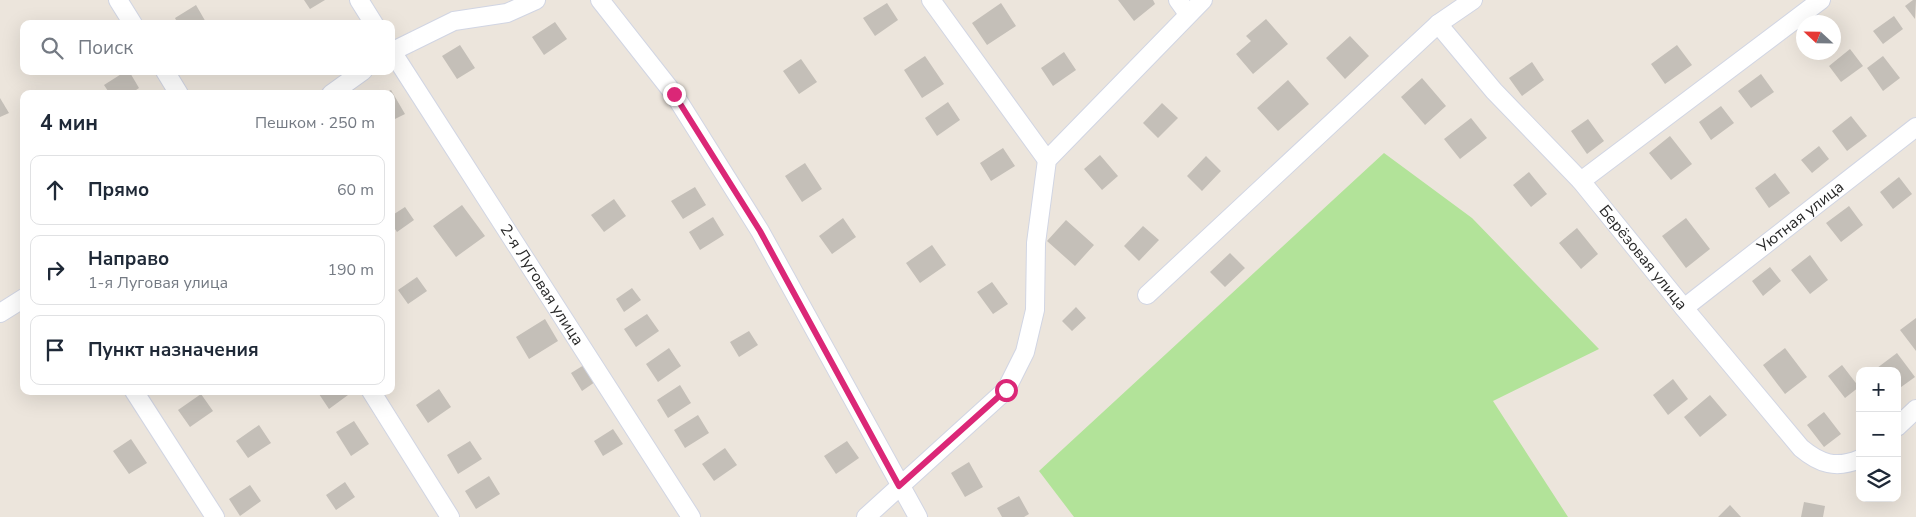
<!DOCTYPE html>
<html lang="ru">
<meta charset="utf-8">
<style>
body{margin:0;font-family:"Nunito Sans",sans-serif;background:#f6f6f7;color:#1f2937}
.controls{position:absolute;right:15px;bottom:15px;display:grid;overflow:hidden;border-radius:10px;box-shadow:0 5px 20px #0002}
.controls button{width:45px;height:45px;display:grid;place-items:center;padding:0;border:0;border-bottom:1px solid #e0e1e3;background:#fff;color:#1f2937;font:25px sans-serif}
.compass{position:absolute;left:1796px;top:15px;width:45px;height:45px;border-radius:50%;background:#fff;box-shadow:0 5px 20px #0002;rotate:292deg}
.stop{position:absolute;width:15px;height:15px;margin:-11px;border:4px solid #db2777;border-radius:50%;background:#fff}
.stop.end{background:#db2777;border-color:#fff;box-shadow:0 1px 5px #0008}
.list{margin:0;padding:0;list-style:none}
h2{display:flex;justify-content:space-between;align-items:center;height:65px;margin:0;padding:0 20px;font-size:21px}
h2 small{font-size:16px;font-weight:400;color:#747a83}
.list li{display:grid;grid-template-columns:32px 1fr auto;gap:15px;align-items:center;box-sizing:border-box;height:70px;margin:0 10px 10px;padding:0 10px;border:1px solid #e0e1e3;border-radius:10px}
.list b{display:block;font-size:19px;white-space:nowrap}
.list p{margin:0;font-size:16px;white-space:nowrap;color:#747a83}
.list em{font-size:16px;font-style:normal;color:#747a83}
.icon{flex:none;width:28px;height:28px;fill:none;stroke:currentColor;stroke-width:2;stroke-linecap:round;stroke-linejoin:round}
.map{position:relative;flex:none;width:1916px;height:517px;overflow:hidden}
.search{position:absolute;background:#fff;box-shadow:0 5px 20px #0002;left:20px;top:20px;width:375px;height:55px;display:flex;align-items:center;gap:12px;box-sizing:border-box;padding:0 18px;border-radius:10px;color:#747a83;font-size:19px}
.panel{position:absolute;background:#fff;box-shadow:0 5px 20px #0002;left:20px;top:90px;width:375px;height:305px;border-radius:10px}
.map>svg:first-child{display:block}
</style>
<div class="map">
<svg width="1916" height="517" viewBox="0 0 1916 517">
<rect width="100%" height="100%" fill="#ece5dc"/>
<path fill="#b2e399" d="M1384,153L1472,218L1599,349L1493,401L1568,517H1074L1039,471Z"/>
<path fill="#c4bfb8" d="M304,0H325L310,9Z
M1118,0H1153L1155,4L1134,21Z
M1913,0H1916L1915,19L1905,6Z
M887,3L898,20L875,36L863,18Z
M1001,3L1016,26L987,45L972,23Z
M196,5L207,24H178L175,18Z
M1894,16L1903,29L1883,44L1873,31Z
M1266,19L1288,44L1253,74L1236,54L1251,41L1246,36Z
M555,22L567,39L544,55L532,37Z
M1350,36L1369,56L1345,79L1326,58Z
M460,45L475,68L457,79L442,56Z
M1677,45L1692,65L1665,84L1651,64Z
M1850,49L1863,66L1841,82L1829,66Z
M1064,52L1076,70L1053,86L1041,68Z
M925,56L944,84L922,98L904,70Z
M1883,56L1900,78L1883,91L1867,68Z
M801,59L817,82L799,94L783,71Z
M1532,62L1544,80L1522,96L1509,78Z
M126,71H129L139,88L130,94H110L104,85Z
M1761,74L1774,92L1751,108L1738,91Z
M1422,78L1446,106L1425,125L1401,97Z
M1288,80L1309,104L1278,131L1257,108Z
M391,90L405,114L391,121V94H383Z
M0,98L9,113L0,117Z
M948,102L960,120L937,136L925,118Z
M1162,103L1178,118L1158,138L1143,123Z
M1721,106L1734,123L1711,140L1699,122Z
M1851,116L1867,136L1847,151L1832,131Z
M1471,118L1487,138L1460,159L1444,139Z
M1588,119L1604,141L1587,154L1571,131Z
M1670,136L1692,164L1671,180L1649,153Z
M1819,146L1829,159L1812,173L1801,160Z
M1003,148L1015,166L991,181L980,163Z
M1100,155L1118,176L1102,190L1084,169Z
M1206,156L1221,171L1202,191L1187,176Z
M805,163L822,189L802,202L785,176Z
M1529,172L1547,194L1531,207L1513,185Z
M1775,173L1790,193L1769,208L1755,188Z
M1899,177L1912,194L1893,209L1880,192Z
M695,187L706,205L683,219L671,201Z
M614,199L626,216L604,232L591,215Z
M462,205L485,236L456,257L433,226Z
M1849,206L1863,225L1841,242L1826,223Z
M405,207L414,220L397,232L391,223V216Z
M713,217L724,235L700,250L689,232Z
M843,218L856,237L832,254L819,236Z
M1686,218L1710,249L1686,268L1662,236Z
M1066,220L1094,245L1075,266L1047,241Z
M1143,226L1159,240L1139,261L1124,246Z
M1577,228L1598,254L1581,269L1559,243Z
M932,245L946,265L920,283L906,263Z
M1230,253L1245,268L1225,287L1210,272Z
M1810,255L1828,280L1810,294L1791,270Z
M1770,267L1781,281L1763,296L1752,281Z
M417,277L427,291L408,304L398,290Z
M992,282L1008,304L993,314L977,292Z
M632,288L641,300L624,312L616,299Z
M1076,307L1086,318L1072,331L1062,321Z
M647,314L659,331L636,347L624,329Z
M1916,318V351L1900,330Z
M545,319L558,341L529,359L516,337Z
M749,331L758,345L739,357L730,342Z
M669,348L681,366L658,382L646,364Z
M1785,348L1807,377L1785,394L1763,365Z
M1897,353L1915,377L1897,390V371H1873Z
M584,365L595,382L582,391L571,373Z
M1842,365L1859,387L1845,398L1828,376Z
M1673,379L1688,399L1668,415L1653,395Z
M680,385L691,403L668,418L657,400Z
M439,389L451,407L428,423L416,405Z
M323,391H345L348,395L329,409L319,394Z
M201,394L213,411L190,427L178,410Z
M1710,395L1727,415L1700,437L1684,417Z
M1824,412L1841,434L1824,447L1807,425Z
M698,415L709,433L685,448L674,430Z
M354,421L369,444L351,456L336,432Z
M259,425L271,443L248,458L236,441Z
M613,429L623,444L603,456L594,441Z
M131,439L147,463L129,474L113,451Z
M470,441L482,459L458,474L447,455Z
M847,441L859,458L836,474L824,456Z
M725,448L737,465L714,481L702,464Z
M969,462L983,487L965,497L951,473Z
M489,476L500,494L476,509L465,491Z
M345,482L355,497L336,510L326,495Z
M250,485L261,501L240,516L229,499Z
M1019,496L1029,514L1024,517H1002L997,508Z
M1804,502L1825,506L1823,517H1801Z
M1730,505L1741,517H1718Z"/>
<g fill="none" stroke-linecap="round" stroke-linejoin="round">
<defs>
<g id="street">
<path d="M118,0L133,24"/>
<path d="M359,0L374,24"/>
<path d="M600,0L674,94L760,231L918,517"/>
<path d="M931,0L1047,160"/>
<path d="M1178,0L1188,14"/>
<path id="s1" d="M1438,24L1494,91L1581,181L1684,308L1801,448C1820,464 1836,469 1860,459"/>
<path id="s2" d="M391,50L691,517"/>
<path d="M391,52L454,21L507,13L536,0"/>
<path d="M165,71L179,94"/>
<path d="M331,94L363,71"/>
<path d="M1581,181L1821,0"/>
<path d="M1147,295L1438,24L1473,0"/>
<path id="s3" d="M1684,308L1916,127"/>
<path d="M0,313L24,298"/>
<path d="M134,391L215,517"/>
<path d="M371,391L450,517"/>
<path d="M1897,427L1916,409"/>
<path d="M866,517L1006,390L1025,352L1035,310L1036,243L1047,160L1203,0"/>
</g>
</defs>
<use href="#street" stroke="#d1d5e3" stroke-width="20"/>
<use href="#street" stroke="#fff" stroke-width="18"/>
</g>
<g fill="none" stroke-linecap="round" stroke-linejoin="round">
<path stroke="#db2777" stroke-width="6" d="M674,94L760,231L899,486L1006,390"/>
</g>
<g text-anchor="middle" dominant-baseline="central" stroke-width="4.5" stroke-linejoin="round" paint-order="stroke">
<g font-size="16" fill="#2a2a2a" stroke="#fff">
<text stroke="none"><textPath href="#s3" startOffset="148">Уютная улица</textPath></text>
<text stroke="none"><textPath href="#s1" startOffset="311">Берёзовая улица</textPath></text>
<text stroke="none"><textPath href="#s2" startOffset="279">2-я Луговая улица</textPath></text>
</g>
</g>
</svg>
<div class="controls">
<button>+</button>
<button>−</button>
<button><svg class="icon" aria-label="layers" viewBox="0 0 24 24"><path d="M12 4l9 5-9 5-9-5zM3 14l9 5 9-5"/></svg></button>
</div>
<svg class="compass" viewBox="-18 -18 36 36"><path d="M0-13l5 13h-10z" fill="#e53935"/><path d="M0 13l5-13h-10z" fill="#747a83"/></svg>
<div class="stop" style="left:1006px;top:390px"></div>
<div class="stop end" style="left:674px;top:94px"></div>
<div class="search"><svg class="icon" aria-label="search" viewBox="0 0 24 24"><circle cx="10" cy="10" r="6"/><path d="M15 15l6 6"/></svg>Поиск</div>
<section class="panel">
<h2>4 мин<small>Пешком · 250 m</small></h2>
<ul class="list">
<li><svg class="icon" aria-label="ahead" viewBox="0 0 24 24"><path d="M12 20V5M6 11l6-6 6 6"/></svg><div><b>Прямо</b></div><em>60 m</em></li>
<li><svg class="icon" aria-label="right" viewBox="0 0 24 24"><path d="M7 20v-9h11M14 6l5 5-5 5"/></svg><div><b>Направо</b><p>1-я Луговая улица</p></div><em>190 m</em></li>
<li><svg class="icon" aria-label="arrive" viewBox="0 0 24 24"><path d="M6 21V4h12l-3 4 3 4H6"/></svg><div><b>Пункт назначения</b></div></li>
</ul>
</section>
</div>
